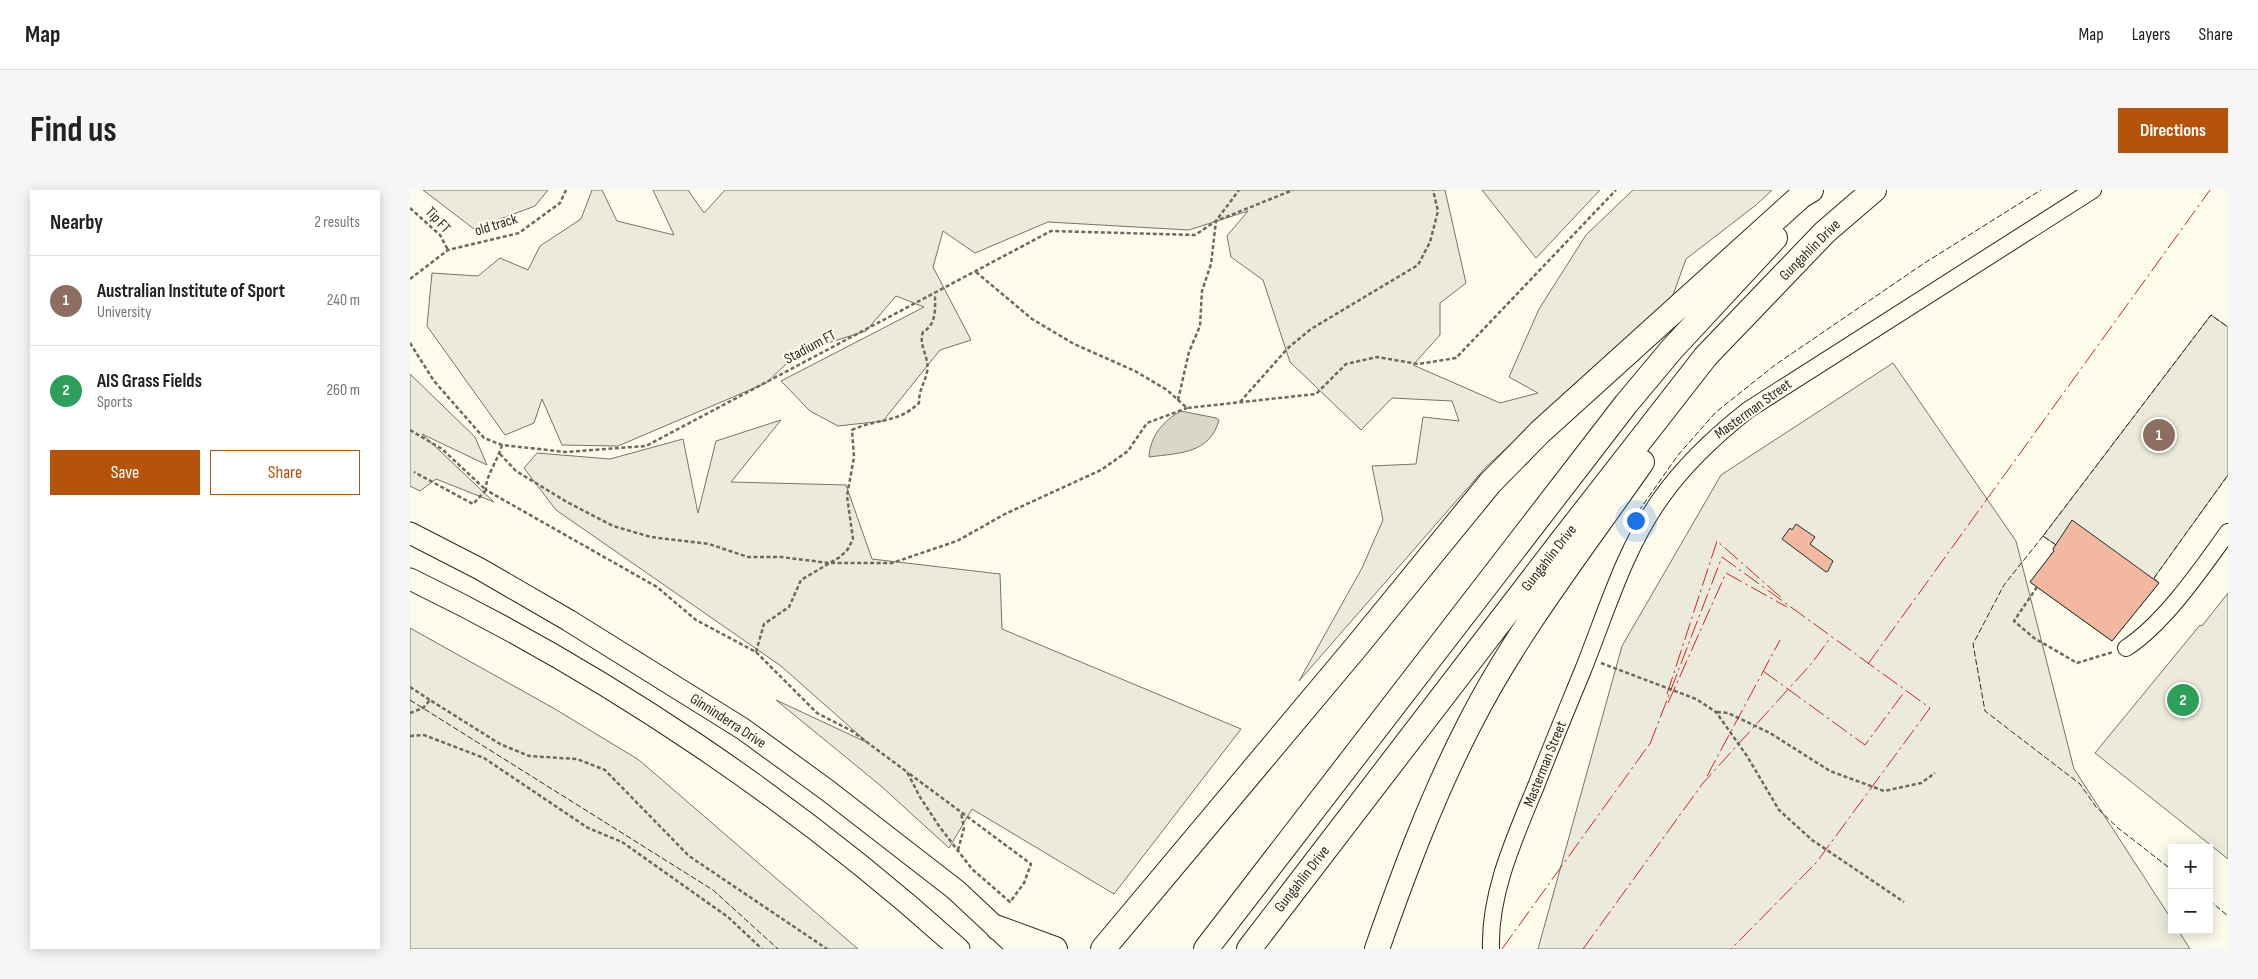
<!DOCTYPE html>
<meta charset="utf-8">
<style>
body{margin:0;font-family:"Sofia Sans Condensed",sans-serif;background:#f6f6f6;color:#222}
.controls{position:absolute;right:15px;bottom:15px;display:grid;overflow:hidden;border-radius:0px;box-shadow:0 2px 12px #0003}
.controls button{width:45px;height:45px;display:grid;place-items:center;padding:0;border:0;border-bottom:1px solid #e0e0e0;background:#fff;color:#222;font:25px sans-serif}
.you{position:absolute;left:1225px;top:330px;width:18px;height:18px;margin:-12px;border:4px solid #fff;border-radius:50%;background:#1a73e8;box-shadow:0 0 0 8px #1a73e833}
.badge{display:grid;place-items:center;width:32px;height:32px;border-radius:50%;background:#b45309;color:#fff;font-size:16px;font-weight:700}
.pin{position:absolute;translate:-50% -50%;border:2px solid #fff;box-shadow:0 1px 5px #0006}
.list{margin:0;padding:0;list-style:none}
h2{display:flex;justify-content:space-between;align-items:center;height:65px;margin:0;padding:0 20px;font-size:21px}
h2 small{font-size:16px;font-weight:400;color:#767676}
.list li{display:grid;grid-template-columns:32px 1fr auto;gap:15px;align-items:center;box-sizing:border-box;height:90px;padding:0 20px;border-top:1px solid #e0e0e0}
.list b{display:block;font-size:19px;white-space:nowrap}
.list p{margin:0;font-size:16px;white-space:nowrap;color:#767676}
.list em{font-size:16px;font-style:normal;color:#767676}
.actions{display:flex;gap:10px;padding:15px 20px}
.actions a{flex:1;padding:11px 0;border:1px solid #b45309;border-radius:0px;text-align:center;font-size:18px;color:#b45309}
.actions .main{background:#b45309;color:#fff}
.map{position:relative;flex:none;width:1818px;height:759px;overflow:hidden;border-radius:0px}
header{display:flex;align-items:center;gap:30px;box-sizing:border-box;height:70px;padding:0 25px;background:#fff;border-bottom:1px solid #e0e0e0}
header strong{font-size:24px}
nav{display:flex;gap:28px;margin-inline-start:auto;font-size:18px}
.intro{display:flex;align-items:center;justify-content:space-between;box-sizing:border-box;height:120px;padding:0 30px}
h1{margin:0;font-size:35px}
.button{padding:12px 22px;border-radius:0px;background:#b45309;color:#fff;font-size:18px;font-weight:700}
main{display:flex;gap:30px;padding:0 30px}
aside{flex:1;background:#fff;border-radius:0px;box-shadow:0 2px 12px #0003}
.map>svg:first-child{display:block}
</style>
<header>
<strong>Map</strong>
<nav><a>Map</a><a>Layers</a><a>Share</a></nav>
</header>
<div class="intro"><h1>Find us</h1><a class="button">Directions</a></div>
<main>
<aside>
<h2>Nearby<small>2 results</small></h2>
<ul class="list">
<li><span class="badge" style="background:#8d6e63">1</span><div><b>Australian Institute of Sport</b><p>University</p></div><em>240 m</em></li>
<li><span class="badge" style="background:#2e9e5b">2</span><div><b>AIS Grass Fields</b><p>Sports</p></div><em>260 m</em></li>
</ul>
<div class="actions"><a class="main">Save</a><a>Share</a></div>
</aside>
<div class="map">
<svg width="1818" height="759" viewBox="0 0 1818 759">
<rect width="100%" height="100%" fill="#fdfbea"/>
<path fill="#ecebdb" stroke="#74746e" d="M13,0H138L125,16L64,39Z
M182,0H192L207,31L264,45L243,0H278L294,23L315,0H1035L1056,93L1030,113V145L1003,175L1090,213L1128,203L1099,187L1129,119L1176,45L1223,0H1362L1346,15L1276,69L1263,105L1076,277L889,491L952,378L973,330L962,276L1006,274L1013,227L1049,231L1042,211L982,208L951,240L880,172L853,90L821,67L817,46L838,21L779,40L638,32L565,63L533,41L523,77L561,150L530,160L473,231L428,236L400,221L371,191L514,117L486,106L456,141L389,162L356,193L208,256L152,255L132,209L124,233L95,245L17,136L22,83L68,86L90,68L118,80L130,56L171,29Z
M1072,0H1190L1126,68Z
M1801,125L1818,137V285L1744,388L1749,393L1702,451L1620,392L1644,361L1643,359L1646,355L1633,346Z
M1483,173L1606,351L1664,579L1762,730V740H1768L1780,759H1128L1212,456L1311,285Z
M0,184L65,247L77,275L12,244L84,312L26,289L10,301L0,296Z
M371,230L321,292L436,295L462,369L590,384L592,439L831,539L704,704L562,619L539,658L471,596L366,510L458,553L371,476L146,320L114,278L127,263L200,269L273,249L288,323L306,251Z
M1818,403V669L1685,563L1790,435L1792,436Z
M0,438L145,519L229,570L448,759H0Z"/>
<path fill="#d8d7c9" stroke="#74746e" d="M771,221L806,228L809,230C800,264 769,263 739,267C740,246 753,231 771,221Z"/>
<path fill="#f2b8a0" stroke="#2b2b2b" d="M1662,330L1749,393L1702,451L1620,392L1644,361L1643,359Z
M1386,334L1405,347L1400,354L1423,371L1418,381L1416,382L1372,349L1380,338L1382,340Z"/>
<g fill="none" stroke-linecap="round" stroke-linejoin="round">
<defs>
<path id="minor" d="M1716,458C1754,434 1792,378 1818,342
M1081,759C1079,703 1105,647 1126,596C1141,557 1157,519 1173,480C1196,423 1214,360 1251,308C1275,274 1305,246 1338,220L1683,0"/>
<path id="major" d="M0,343L70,379L158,430L333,539L417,600L546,700L609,759
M0,389C197,484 387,613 549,759"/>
<path id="highway" d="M588,738L645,759
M693,759L947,456L1080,293L1130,242L1391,6L1401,0
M796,759L1216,214L1262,159L1365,48
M839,759L1151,352L1296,166L1415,42L1464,0
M967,759C994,682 1022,607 1059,535C1106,442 1173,357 1232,272"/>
</defs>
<use href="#minor" stroke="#2b2b2b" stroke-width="18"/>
<use href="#major" stroke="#2b2b2b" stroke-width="23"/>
<use href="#highway" stroke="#2b2b2b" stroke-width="26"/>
<path stroke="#6a6964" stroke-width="2.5" stroke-dasharray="4 2.5" stroke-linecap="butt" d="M0,18L30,45L38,60
M566,82L622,129L664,154L725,181L757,200L777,218L906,204L936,174L967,167L1008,174L1046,168L1206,0
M0,89L38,60L109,43L150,13L156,0
M0,153L24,191L74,248L92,255L156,262L236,256L641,41L785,45L806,31L829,0
M768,210L779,162L790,136L792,101L801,74L806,31L883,0
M830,212L878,158L901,139L1008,75L1020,52L1028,21L1023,0
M0,240L32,259L76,300L63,314L4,282
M92,255C88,270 75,287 76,300L247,397L286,430L346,462L407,523L442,541L497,582L510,607L529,636L562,679L600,712L614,693L621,674L497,582
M90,264L106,281L157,312L203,336L241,347L299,354L338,367H371L419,373H482L547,351L595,324L691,280L718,261L737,233L777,218
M1627,397L1604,431L1624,448L1667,473L1703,462
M346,462L354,434L379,417L391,390L430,367L438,359L443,349L437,306L444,267L442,240C467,228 487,234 509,213C509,199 514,195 517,182C520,167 508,156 513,142C527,134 525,118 525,104
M1191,473L1286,509L1306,522L1337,566L1369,620L1402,650L1494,712
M0,497L20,510
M1307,522L1318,523L1360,543L1420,581L1474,601L1511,593L1525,583
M0,523L13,518L20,510L90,554L119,566L167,569L195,580L279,666L417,759
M0,546L14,545L74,568L178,638L212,652L318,727L352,759
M548,660L554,638L551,623"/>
<use href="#minor" stroke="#fdfbea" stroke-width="16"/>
<use href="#major" stroke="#fdfbea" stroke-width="21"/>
<use href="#highway" stroke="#fdfbea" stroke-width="24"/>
<path stroke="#2b2b2b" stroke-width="1" stroke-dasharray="6 2.5" stroke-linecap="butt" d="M1219,335L1268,265L1306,222L1365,175L1513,74L1631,0
M1633,346L1594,395L1563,454L1575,521L1670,594L1686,617L1708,638L1762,680
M1646,355L1633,346L1801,125L1818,137
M1744,388L1818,285
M0,510L303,700L368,759
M1799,710L1818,726"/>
<path stroke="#c62828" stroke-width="1" stroke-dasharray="18 4 2.5 4" stroke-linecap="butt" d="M1458,474L1800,0
M1353,481L1455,555L1495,501
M1257,504L1307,351L1374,410
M1258,513L1316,383L1377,417
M1240,554L1312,367L1520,518L1406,673L1321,759
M1297,586L1370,450
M1092,759L1241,552
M1173,759L1293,593L1402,473L1421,447"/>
</g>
<g text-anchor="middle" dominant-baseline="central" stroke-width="4" stroke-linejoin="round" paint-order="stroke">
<g font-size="15" fill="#2b2b2b" stroke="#fdfbea">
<text transform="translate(28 30) rotate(47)">Tip FT</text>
<text transform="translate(86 35) rotate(-17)">old track</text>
<text transform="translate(1400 60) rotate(-45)">Gungahlin Drive</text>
<text transform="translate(400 157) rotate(-28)">Stadium FT</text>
<text transform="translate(1343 219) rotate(-36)">Masterman Street</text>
<text transform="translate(1139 368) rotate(-52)">Gungahlin Drive</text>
<text transform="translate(318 531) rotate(33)">Ginninderra Drive</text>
<text transform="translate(1135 574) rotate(-68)">Masterman Street</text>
<text transform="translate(892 689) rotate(-52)">Gungahlin Drive</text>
</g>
</g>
</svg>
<div class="controls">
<button>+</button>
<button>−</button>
</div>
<div class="you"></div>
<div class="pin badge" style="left:1749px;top:245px;background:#8d6e63">1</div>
<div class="pin badge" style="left:1773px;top:510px;background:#2e9e5b">2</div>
</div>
</main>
